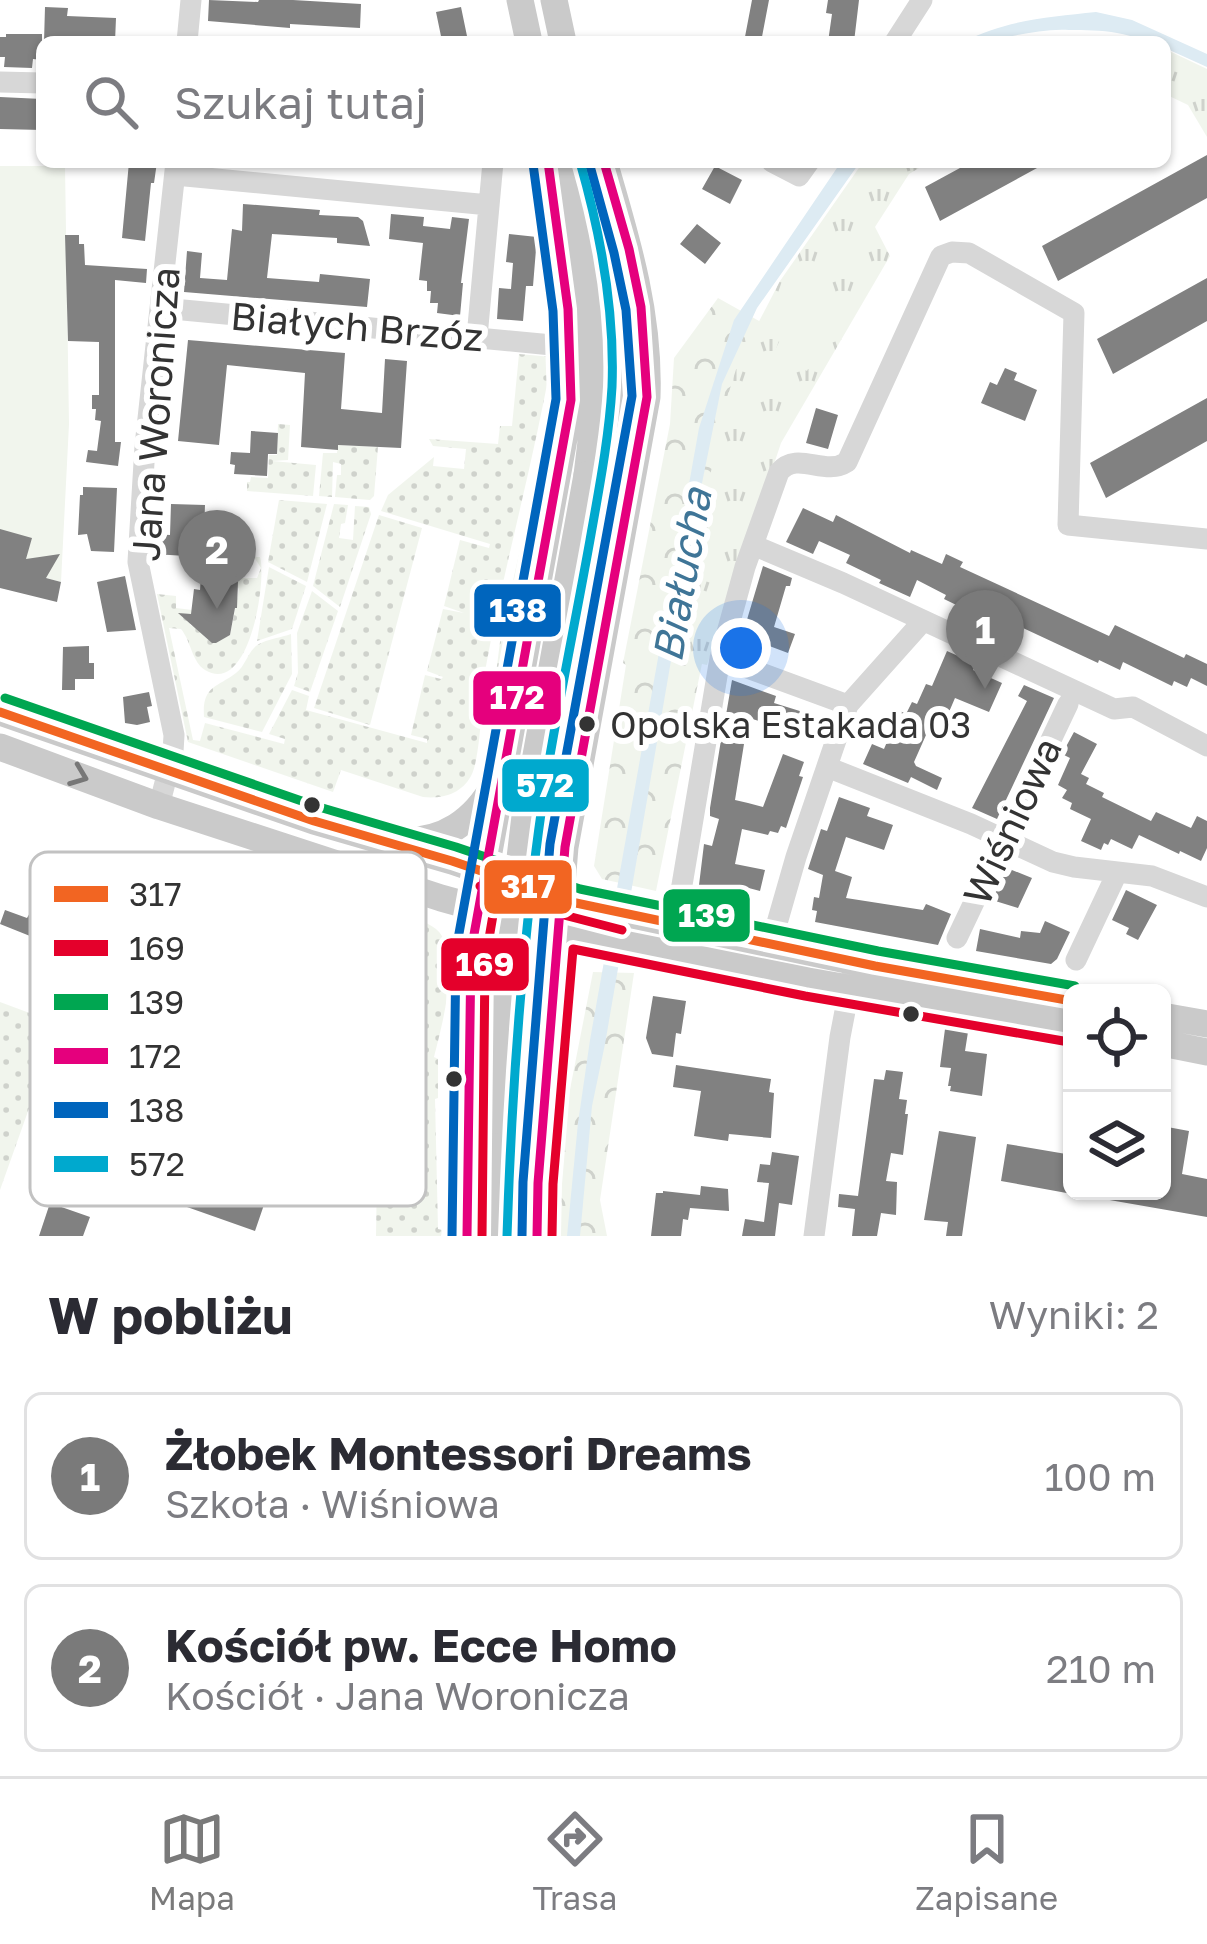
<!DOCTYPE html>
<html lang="pl">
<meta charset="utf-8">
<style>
body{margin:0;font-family:"Golos Text",sans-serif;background:#f2f2f3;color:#2b2b33}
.controls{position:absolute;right:36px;bottom:36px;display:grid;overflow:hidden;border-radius:18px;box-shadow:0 3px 9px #0004}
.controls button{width:108px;height:108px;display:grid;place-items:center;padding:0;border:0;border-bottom:3px solid #e1e1e2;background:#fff;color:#2b2b33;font:60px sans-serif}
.you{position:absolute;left:741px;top:648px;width:42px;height:42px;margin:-30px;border:9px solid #fff;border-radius:50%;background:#1a73e8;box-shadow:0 0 0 18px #1a73e833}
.badge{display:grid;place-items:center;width:78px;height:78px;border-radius:50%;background:#7a7a7a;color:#fff;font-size:39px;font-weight:700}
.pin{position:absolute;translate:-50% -99px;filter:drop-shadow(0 3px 6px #0008)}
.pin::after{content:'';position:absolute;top:63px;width:42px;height:36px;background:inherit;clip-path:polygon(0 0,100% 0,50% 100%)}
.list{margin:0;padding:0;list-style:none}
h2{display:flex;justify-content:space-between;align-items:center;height:156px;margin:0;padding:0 48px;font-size:51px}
h2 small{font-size:39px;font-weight:400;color:#7c7c81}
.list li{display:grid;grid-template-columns:78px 1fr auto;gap:36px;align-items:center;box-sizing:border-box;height:168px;margin:0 24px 24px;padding:0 24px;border:3px solid #e1e1e2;border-radius:18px}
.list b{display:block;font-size:45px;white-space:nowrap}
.list p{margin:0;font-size:39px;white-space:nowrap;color:#7c7c81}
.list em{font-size:39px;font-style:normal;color:#7c7c81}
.icon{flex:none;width:66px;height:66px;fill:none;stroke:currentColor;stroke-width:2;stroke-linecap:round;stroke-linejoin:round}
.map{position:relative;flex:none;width:1207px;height:1236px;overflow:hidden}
.search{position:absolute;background:#fff;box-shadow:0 3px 9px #0004;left:36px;right:36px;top:36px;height:132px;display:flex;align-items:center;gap:30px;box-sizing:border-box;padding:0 42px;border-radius:18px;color:#7c7c81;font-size:45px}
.sheet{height:540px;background:#fff}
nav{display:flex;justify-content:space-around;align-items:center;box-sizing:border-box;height:168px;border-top:3px solid #e1e1e2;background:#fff;font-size:33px;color:#7c7c81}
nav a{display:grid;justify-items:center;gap:6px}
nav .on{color:#7a7a7a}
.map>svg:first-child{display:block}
</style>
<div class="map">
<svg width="1207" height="1236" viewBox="0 0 1207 1236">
<defs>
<pattern id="grass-dots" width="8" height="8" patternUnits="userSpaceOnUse" patternTransform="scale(3)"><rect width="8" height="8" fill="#f1f5ed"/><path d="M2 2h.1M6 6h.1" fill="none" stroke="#cfd2cc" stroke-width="1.8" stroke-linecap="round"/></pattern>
<pattern id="forest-crowns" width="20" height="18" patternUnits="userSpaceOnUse" patternTransform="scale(3)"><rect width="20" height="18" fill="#f1f5ed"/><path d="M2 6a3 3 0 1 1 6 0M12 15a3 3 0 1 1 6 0" fill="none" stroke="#cfd2cc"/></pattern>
<pattern id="park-tufts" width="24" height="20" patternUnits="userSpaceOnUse" patternTransform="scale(3)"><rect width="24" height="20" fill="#f1f5ed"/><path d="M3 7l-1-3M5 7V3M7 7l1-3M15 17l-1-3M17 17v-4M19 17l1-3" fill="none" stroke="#cfd2cc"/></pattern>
</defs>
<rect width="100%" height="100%" fill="#fff"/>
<path fill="url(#grass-dots)" d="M519,354L552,357C534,461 505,562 486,666C482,691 481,758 471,776C461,794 443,799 423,797L341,770L333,792L188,742L157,594L176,596V608L192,610L190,625L226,637L230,635L239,589L230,578H257L261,568L254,557H260C267,582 249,697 205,670C192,662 191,641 181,629L169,628L193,740L200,741L205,723L284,744L285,739L269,734L292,690L309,696L306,710L427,743V739L411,735L425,675L441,679L443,677L427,671L443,609L464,613L444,606L460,540L489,548L490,544L381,511L388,495L434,457L433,466L464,469L466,449L433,446L429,439L498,444L500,426H512Z
M559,362L551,430L486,770L484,769L501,634L551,413Z
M278,424L290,425L288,460L272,461L316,465L313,496L247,491V482H250L251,477L268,478L269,455H277Z
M338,445L378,447L374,496L370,500L335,497L337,475H341V464L333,462L332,497L319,496L323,453H337Z
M279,500L327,504L307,582L268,562Z
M334,504L348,505L345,523L341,524L339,538L353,540L355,506L369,507L371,514L340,607L313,586Z
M379,515L422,528L370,725L314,708Z
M269,567L306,586L292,629L257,641Z
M312,591L338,611L310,692L294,686L298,673L297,633Z
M291,634L292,674L262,732L204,717C202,686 216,688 236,673C245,666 247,655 254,648C261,640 280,638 291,634Z
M364,904C386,911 418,915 436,929C463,951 441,1029 434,1057L438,1059V1098L435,1099L438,1229L442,1230L441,1236H376L381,923L359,920Z
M0,1002L59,1024L0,1190Z"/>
<path fill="url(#forest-crowns)" d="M718,298L770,327L656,891L602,879L594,866L626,665L623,663L670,424L674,358Z
M593,972L634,973L600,1200L607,1236H556L563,1125Z"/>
<path fill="url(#park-tufts)" d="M1165,49L1207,69V137L1188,105L1165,94Z
M863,162H929L909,174L875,227L890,256L781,443L707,665L685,660L708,487L722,414L739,360L780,281Z"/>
<path fill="#f1f5ed" d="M0,166H65L69,424L61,582L0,565Z
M802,296L836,313L807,371L773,354Z"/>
<path fill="#ddebf3" d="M1096,12L1132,20L1207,54V67L1165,48V42C1148,42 1134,36 1117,33C1102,30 1084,30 1069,30C1033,28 999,42 963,42C1006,20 1049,17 1096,12Z
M841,162H860L757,308L722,384L699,498L605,1044L592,1106L580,1236H567L578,1123L590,1040L699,428L734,320Z"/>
<path fill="#818181" d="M209,0L258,2L259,0H293L361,4L360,28L290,24V28L208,21Z
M752,0H769L761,42H744Z
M828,0H859L854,42H828L832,14L826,13Z
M45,7L68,8L67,16L116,18L115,42H44Z
M461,7L467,36L442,41L436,12Z
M6,34H42V60L33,59L32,68L4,67L5,57H0V37H6Z
M0,97L42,99V130L0,129Z
M1207,155V198L1058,281L1042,246Z
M129,162H157L154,183H151L145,241L122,238Z
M971,162H1048L940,221L925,187Z
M715,166L742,180L730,204L702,189Z
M243,204L320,210L319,215L358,217L363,221L370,246L337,243V238L272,234L267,278L319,282L320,274L370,279L367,307L184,292L187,251L202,253L200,278L227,280L232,229L242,231Z
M391,214L424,217L423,226L450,229L452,217L469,219L461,283H463L460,316L437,313L438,303H430L431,291H427V281L419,280L423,243L389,239Z
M697,224L721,243L705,264L680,244Z
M509,234L537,237L533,286H526L523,321L497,319L499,288L511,289L513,263L506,262Z
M65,235H79V244H84L85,265L147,269L146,283L115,280V442H121L118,466L86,462L88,450L97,451L101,421L95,420L96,409H92V395H99V342L68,341Z
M1207,278V321L1113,374L1097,339Z
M188,340L345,353L341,409L382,413L385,359L407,361L401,448L338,445V450L301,447L305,373L227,365L219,445L178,441Z
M1005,368L1017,373L1014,380L1037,390L1025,421L981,403L990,382L997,385Z
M1207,398V441L1106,498L1090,463Z
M816,408L838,415L828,449L806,443Z
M251,431L278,433L277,454H268L267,476L234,474L235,465L230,464L231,452L250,453Z
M83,487L117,488L114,552L91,551L87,534L78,535L80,495H83Z
M171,504L205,505L203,557L153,554L155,534L170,535Z
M803,508L833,522L836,515L910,553L911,550L942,564L946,554L963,562L960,567L1109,636L1115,625L1184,658L1186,654L1207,664V686L1191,678L1187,687L1174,681L1172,686L1123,662L1120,670L1099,660L1098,663L982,609L979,616L944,599L946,595L917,580L910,597L879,583L881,580L846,563L850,555L819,541L813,554L786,542Z
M0,529L32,538L26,559L60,554L46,578L61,582L57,602L0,588Z
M763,566L792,578L790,586H786L774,627L795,634L788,653L759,642L757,649L740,643Z
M125,576L136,630L107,632L97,582Z
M201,576L238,581L237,608H235L230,635L216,643H212L178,613L191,614L194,589L200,590Z
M89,646V663H94V679H75V690H62L63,647Z
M947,651L976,664L973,670L1002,683L989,712L955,698L946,719L940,716L931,737L926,735L914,762L916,766L942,778L937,790L911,777L908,783L863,764L872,744L884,749L900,711L906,714L912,702L917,704L926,684L932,686Z
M732,680L776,696L774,703L803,712L797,732L749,718L748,723L726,715Z
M1024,685L1054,698L997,819L972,808L1027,701L1018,696Z
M149,692L152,706L147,707L150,722L137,725L125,723L123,697Z
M1074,732L1097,744L1081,774L1089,778L1086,784L1104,793L1102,797L1151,821L1156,812L1191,828L1197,816L1207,821V848L1201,861L1180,851L1179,854L1139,835L1132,849L1111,839L1108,845L1104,843L1101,850L1081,841L1091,819L1070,809L1072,803L1062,798L1067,790L1058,785L1070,758L1062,754Z
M721,740L744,744L735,800L748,803L763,807L783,754L804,762L799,776L803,777L786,828L781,826L778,833L770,831L768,835L742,829L735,864L765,870L760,891L745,887L743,894L699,885L704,844L712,846L719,819L710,816V808Z
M839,797L870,808L867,816L893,825L884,850L846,837L835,871L852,877L846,898L923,910L926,904L951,914L938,945L815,922L817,911L812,910L814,897L819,898L823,875L808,869L821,829L827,831Z
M1007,868L1032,878L1018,908L992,900Z
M1126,890L1157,905L1138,940L1126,934L1129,928L1112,920Z
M35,904L54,911L45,942L0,924L5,910L27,918Z
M1045,921L1070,932L1057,959L1051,964L976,951L980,929L1020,938L1021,931L1040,933Z
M653,996L686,1001L681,1034L676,1033L673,1057L652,1054L646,1038Z
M945,1029L968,1032L965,1051L987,1054L982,1096L950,1091L951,1086H948L951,1068L940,1067Z
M102,1052L141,1065L126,1111L259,1158L248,1189L267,1196L255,1231L102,1177L113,1146L74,1132Z
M676,1065L771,1079L769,1092L774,1093L771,1138L729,1134L728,1141L694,1136L701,1091L673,1087Z
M886,1070L903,1072L899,1099L907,1100L905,1114H908L903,1155L891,1153L886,1181L897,1182L896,1215L881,1213L877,1236H852L855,1209L838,1207L839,1194L858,1196L874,1079L884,1080Z
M1162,1126L1189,1131L1182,1174L1207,1179V1217L1098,1198L1099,1191H1162Z
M939,1131L976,1137L962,1236H946L948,1222L924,1220Z
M1007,1144L1072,1155V1194L1001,1181Z
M772,1152L799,1156L792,1205L779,1203L775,1236H742L745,1219L764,1222L769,1183L757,1182L760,1164L770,1165Z
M701,1186L728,1189L729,1211L690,1208L688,1220L683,1219L681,1236H651L656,1193H663V1191L700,1195Z
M50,1203L90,1217L83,1236H39Z"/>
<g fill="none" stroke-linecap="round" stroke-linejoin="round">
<path stroke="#d7d7d7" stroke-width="21" d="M187,42L191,0
M895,42L922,0
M0,82L42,83
M772,162L799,176L809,162
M175,175L489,205
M162,308L552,345
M477,337L493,162
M753,545L843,583L1114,709L1133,707L1207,746
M720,658L848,705
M827,767L971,824L1053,862L1074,867L1152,876L1207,897
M159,806L173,752L174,735L138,562L145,446L176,162
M681,891L720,658L745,567L779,472C798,450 824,477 847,462L941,256L952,252L969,253L1074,313L1068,525L1207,539
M957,938L1068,704
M771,944L796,857L848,705L923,621
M1076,960L1117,873
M814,1236L840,1037L852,975"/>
<path stroke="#cacaca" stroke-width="27" d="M520,0L529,42
M554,0L563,42
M564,162C598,268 602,365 587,475
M603,216C622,304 624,392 608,480
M0,712L314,821L452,861L576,903L875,966L1072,1001
M0,747L159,806L441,898L559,931L808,981L1072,1027
M401,841C444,842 474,821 495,784
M1162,1016L1207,1024
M1162,1043L1207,1052
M467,1236L471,951L571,400C574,316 560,244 548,162
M492,1236L495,1120
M514,1236L517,1122
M537,1236L538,1183L565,847L647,397C650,315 627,240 604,162"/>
<path stroke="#cacaca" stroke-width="27" d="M495,1120L504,992L525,816L587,475
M517,1122C529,905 568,693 608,480"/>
<defs>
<path id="bus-1" d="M0,712L314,821L452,861L576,903L875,966L1072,1001"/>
<path id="bus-2" d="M480,886L556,913L622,930
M482,1236L485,962L500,874
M552,1236L553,1184L573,949L805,996L1069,1042"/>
<path id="bus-3" d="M5,698L319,807L456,847L580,889L878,951L1075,986"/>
<path id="bus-4" d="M467,1236L471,951L571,400L568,309L548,162
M537,1236L538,1183L565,847L647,397L641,307L629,249L604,162"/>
<path id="bus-5" d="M452,1236L456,950L556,399L553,311L533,164
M522,1236L523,1182L550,844L632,396L626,310L614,253L590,166"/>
<path id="bus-6" d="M507,1236C512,1081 523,926 547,773C560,695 576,618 590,540C599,489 609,438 612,387C615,310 601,235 580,162"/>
</defs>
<use href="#bus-1" stroke="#fff" stroke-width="18"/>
<use href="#bus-2" stroke="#fff" stroke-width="18"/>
<use href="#bus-3" stroke="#fff" stroke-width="18"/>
<use href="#bus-4" stroke="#fff" stroke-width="18"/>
<use href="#bus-5" stroke="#fff" stroke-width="18"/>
<use href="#bus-6" stroke="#fff" stroke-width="18"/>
<use href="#bus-1" stroke="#f26522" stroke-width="9"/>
<use href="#bus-2" stroke="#e4002b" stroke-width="9"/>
<use href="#bus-3" stroke="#00a651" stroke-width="9"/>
<use href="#bus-4" stroke="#e5007d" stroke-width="9"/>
<use href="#bus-5" stroke="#0065bd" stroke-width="9"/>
<use href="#bus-6" stroke="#00a9ce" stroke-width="9"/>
</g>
<defs><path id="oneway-chevron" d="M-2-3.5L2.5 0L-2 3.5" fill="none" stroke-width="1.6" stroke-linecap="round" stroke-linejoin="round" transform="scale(3)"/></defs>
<use stroke="#777" href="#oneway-chevron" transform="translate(79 776) rotate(21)"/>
<g fill="#333" stroke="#fff" stroke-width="4.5">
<circle cx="587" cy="724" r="10"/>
<circle cx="312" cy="805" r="10"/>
<circle cx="911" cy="1014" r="10"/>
<circle cx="454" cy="1079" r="10"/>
</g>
<g text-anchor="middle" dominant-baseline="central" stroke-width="12" stroke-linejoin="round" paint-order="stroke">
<g font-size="36" fill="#333" stroke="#fff" text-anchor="start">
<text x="610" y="724">Opolska Estakada 03</text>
</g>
<g font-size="39" fill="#333" stroke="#fff">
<text transform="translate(357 326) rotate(5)">Białych Brzóz</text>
<text transform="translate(155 414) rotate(-86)">Jana Woronicza</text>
<text transform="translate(1012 821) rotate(-65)">Wiśniowa</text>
</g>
<g font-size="42" font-style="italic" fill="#3f7597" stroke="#fff">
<text transform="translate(681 575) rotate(-80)">Białucha</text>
</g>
</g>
<rect x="30" y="852" width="396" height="354" rx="18" fill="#fff" stroke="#c2c2c2" stroke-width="3"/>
<rect x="54" y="886" width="54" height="16" fill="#f26522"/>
<rect x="54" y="940" width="54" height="16" fill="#e4002b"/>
<rect x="54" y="994" width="54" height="16" fill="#00a651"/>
<rect x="54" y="1048" width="54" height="16" fill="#e5007d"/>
<rect x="54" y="1102" width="54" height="16" fill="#0065bd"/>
<rect x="54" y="1156" width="54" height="16" fill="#00a9ce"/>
<g font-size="33" fill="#333">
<text x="129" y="906">317</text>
<text x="129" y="960">169</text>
<text x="129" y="1014">139</text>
<text x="129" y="1068">172</text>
<text x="129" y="1122">138</text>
<text x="129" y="1176">572</text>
</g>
<g stroke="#fff" stroke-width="4.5">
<rect x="472" y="582" width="91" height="57" rx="12" fill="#0065bd"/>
<rect x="471" y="669" width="92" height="58" rx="12" fill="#e5007d"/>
<rect x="500" y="757" width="91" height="57" rx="12" fill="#00a9ce"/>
<rect x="482" y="858" width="92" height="58" rx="12" fill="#f26522"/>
<rect x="661" y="887" width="91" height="57" rx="12" fill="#00a651"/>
<rect x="439" y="936" width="92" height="57" rx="12" fill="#e4002b"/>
</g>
<g font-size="33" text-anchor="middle" font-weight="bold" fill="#fff">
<text x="518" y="622">138</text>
<text x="517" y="709">172</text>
<text x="545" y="797">572</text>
<text x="528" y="898">317</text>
<text x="707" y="927">139</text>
<text x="485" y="976">169</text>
</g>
</svg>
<div class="controls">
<button><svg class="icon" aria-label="locate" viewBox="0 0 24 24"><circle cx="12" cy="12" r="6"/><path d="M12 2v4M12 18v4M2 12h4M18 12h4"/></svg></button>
<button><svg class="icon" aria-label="layers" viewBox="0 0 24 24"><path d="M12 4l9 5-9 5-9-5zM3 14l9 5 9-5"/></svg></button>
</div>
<div class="you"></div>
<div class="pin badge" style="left:985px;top:689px">1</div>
<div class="pin badge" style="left:217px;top:609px">2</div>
<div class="search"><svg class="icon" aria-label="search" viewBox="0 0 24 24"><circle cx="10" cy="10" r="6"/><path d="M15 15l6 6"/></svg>Szukaj tutaj</div>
</div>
<section class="sheet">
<h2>W pobliżu<small>Wyniki: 2</small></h2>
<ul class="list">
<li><span class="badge">1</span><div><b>Żłobek Montessori Dreams</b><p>Szkoła · Wiśniowa</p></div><em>100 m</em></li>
<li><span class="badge">2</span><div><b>Kościół pw. Ecce Homo</b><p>Kościół · Jana Woronicza</p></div><em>210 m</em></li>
</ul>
</section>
<nav>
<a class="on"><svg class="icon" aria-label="map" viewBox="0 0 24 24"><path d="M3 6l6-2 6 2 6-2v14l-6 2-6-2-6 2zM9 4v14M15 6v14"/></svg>Mapa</a>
<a><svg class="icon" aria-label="directions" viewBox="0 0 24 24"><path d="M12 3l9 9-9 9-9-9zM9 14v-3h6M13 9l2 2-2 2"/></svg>Trasa</a>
<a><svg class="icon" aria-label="saved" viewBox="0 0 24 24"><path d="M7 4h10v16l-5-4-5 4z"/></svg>Zapisane</a>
</nav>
